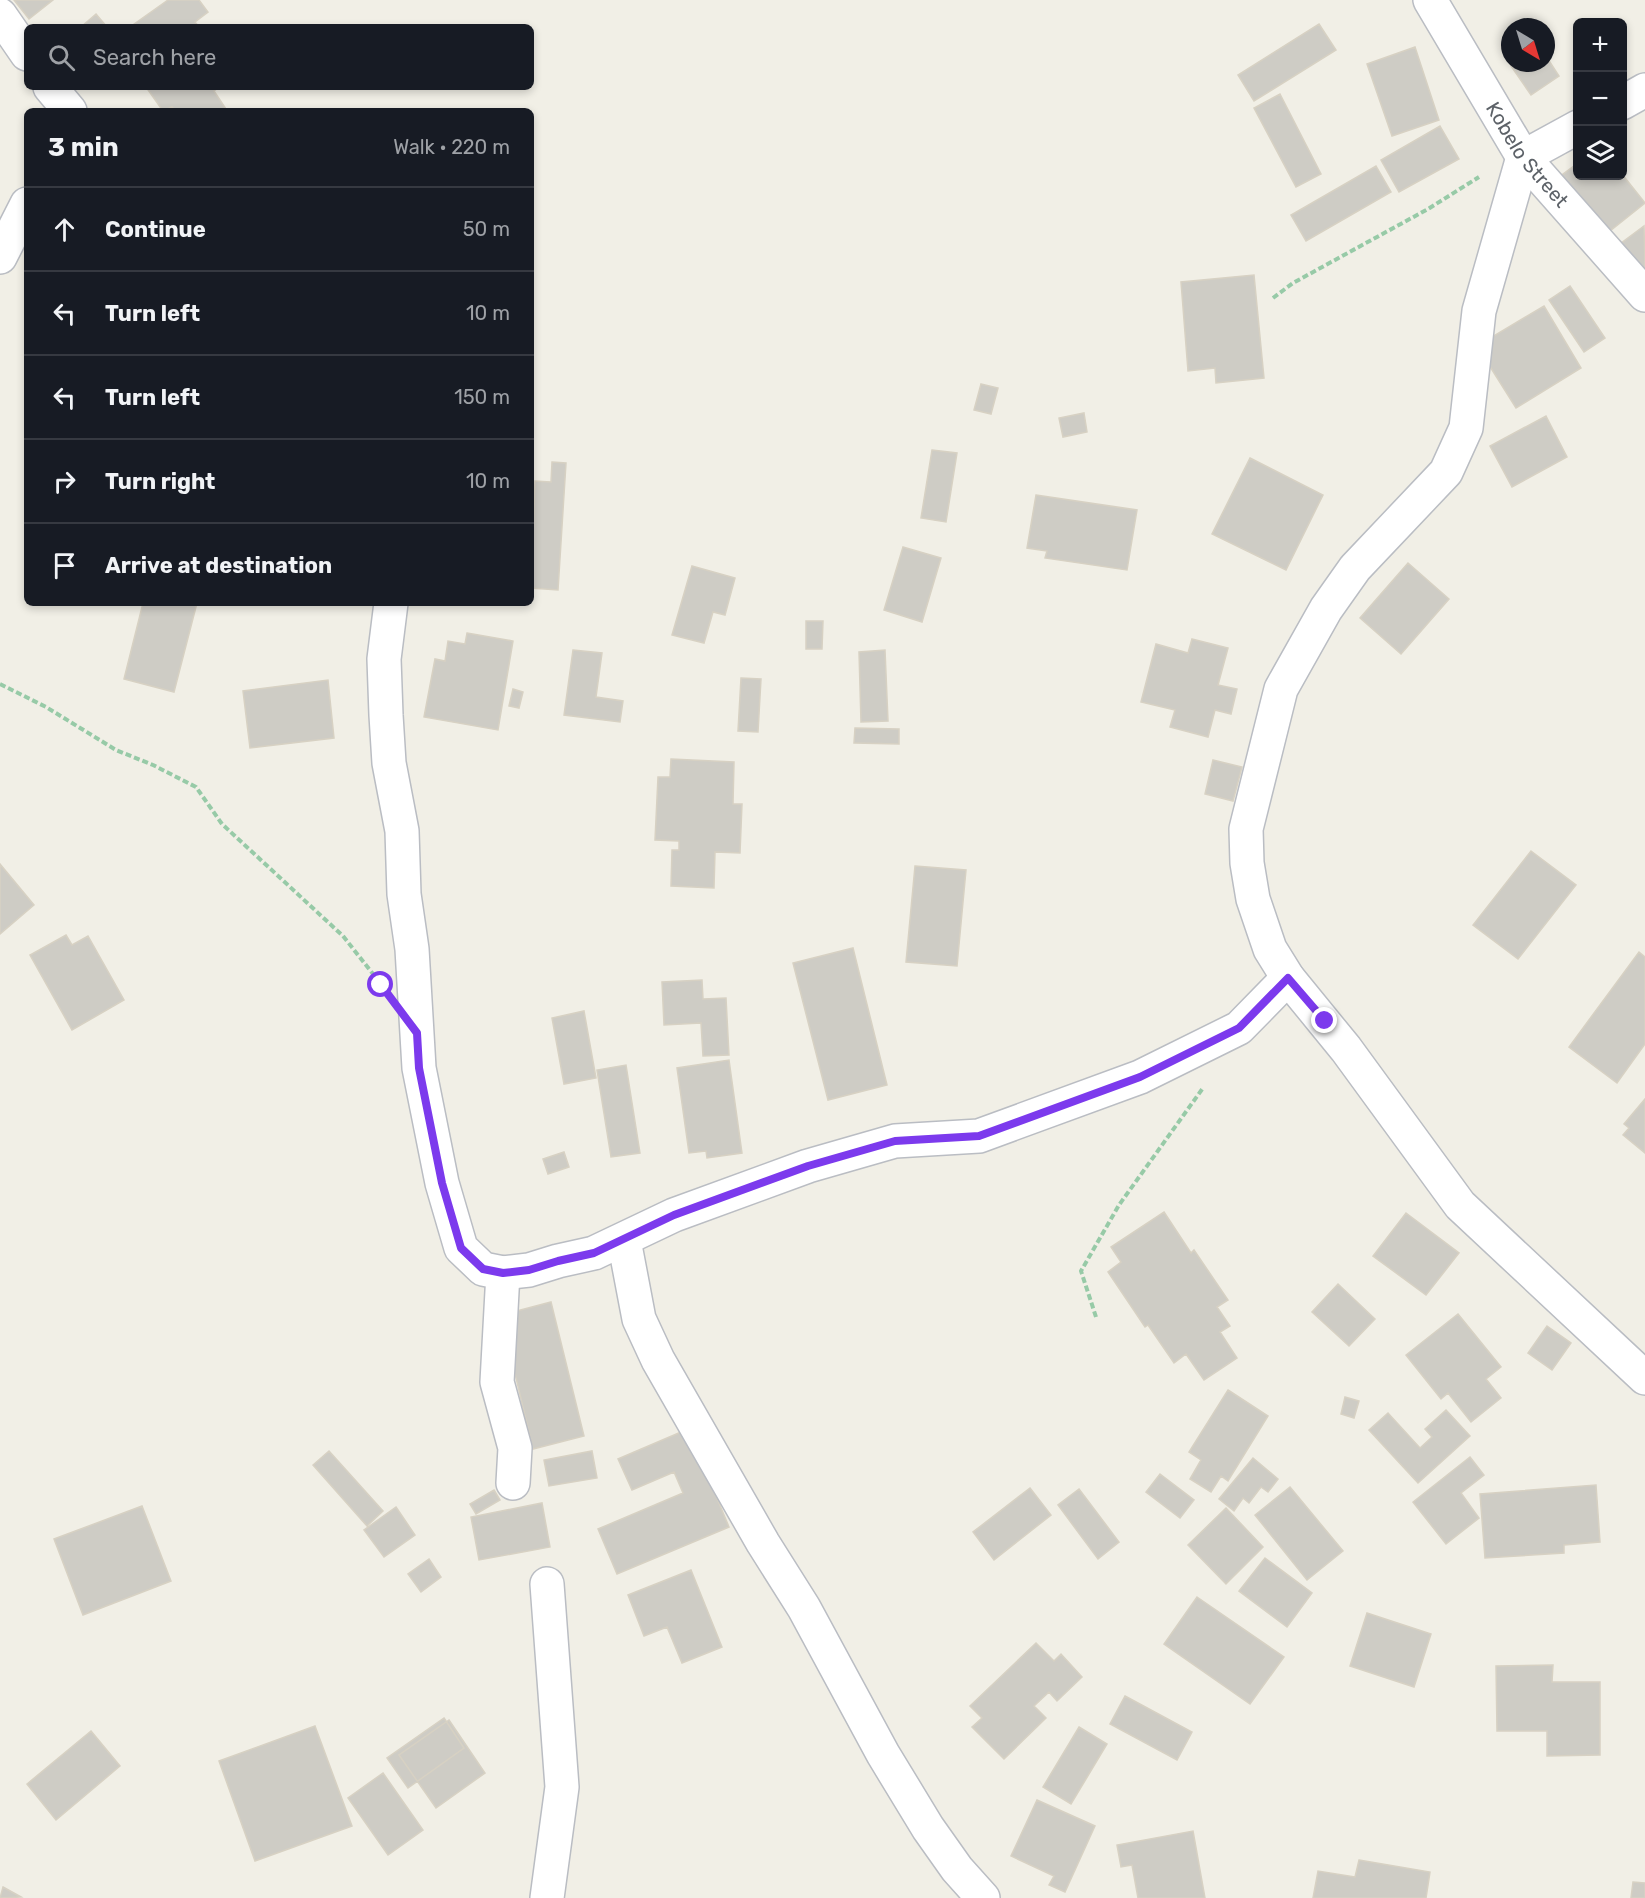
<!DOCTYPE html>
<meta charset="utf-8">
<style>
body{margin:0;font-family:Rubik,sans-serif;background:#242831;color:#f1f3f6}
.controls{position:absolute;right:18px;top:18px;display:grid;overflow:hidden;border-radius:9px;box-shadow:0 3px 9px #0003}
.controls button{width:54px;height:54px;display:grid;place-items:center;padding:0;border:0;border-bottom:2px solid #363941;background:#171b24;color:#f1f3f6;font:30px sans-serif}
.compass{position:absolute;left:1501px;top:18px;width:54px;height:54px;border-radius:50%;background:#171b24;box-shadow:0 3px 9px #0003;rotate:142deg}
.stop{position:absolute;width:18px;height:18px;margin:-14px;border:4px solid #7c3aed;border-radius:50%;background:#fff}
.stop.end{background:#7c3aed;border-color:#fff;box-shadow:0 2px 6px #0008}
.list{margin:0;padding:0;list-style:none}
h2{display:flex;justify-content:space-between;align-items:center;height:78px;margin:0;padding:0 24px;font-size:26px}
h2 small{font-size:20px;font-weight:400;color:#9ea1a6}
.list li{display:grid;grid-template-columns:39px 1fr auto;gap:18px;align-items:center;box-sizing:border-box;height:84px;padding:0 24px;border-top:2px solid #363941}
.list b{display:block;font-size:22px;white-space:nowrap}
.list em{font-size:20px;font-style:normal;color:#9ea1a6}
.icon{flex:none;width:33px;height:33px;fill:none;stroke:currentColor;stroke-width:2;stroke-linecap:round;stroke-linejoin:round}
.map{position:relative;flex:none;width:1645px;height:1898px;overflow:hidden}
.search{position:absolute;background:#171b24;box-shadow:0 3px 9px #0003;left:24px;top:24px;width:510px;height:66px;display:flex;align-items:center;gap:15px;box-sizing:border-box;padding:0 21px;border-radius:9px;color:#9ea1a6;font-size:22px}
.panel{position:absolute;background:#171b24;box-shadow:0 3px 9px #0003;left:24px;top:108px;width:510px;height:498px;border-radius:9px}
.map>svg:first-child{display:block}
</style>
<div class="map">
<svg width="1645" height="1898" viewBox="0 0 1645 1898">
<rect width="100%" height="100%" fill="#f1efe6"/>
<path fill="#ceccc5" stroke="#d7d1c3" stroke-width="1.5" d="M14,0H53L29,19Z
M168,0H199L208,12L195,22L199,27H130Z
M96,14L107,27H81Z
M1319,24L1336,50L1254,101L1238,75Z
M1415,47L1439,120L1392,136L1367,64Z
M1546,56L1559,76L1531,95L1511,66L1516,63H1546Z
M146,87H219L214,91L226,109L223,111H176L172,107L163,111Z
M1280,94L1321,174L1296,187L1254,108Z
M1440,126L1459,159L1399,192L1381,160Z
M1578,163V176L1622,174L1645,203L1600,239L1555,180Z
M1376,166L1391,192L1306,241L1291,215Z
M1644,226L1645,268L1636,275L1616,247Z
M1254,275L1264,378L1216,383L1215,368L1188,371L1181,282Z
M1570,286L1605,338L1584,352L1549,300Z
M1544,306L1581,368L1516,408L1477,346Z
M981,384L998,388L991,414L974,410Z
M1084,413L1087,432L1063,437L1059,418Z
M1546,416L1567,457L1512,487L1490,446Z
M932,450L957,453L946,522L921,518Z
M1250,458L1323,495L1286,570L1212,534Z
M552,462L566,463L558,590L531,588L535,481L551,482Z
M1036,495L1137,510L1127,570L1045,558L1047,551L1027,548Z
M903,547L941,558L922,622L884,610Z
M1408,563L1449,599L1401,654L1360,618Z
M692,566L735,578L725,615L713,612L704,643L672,635Z
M143,603H197L174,692L124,679Z
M806,621H823L822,649H806Z
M467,633L513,641L498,730L424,717L435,659L445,661L448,641L465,644Z
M1192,639L1228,648L1218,685L1237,689L1231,714L1215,710L1208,737L1170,727L1175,710L1141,702L1156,644L1188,653Z
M573,650L602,653L596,697L623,701L620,722L564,715Z
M885,650L888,721L861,722L859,652Z
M741,678L761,679L758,732L738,731Z
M328,680L334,738L250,748L243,691Z
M513,689L523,692L519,708L509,706Z
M855,728L899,729V744L854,743Z
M671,759L734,762L733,804H742L740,853L715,852L714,888L671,886L672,850H679V841L655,840L658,777H670Z
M1213,760L1242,767L1233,801L1205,794Z
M1531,851L1576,885L1518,959L1473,925Z
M0,864L34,905L0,934Z
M915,866L966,870L957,966L906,962Z
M66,935L72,945L88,936L124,1000L72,1030L30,955Z
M853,948L887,1085L828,1100L793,963Z
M1639,952L1645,957V1044L1617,1083L1569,1047Z
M702,980L703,999L726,998L729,1055L703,1056L701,1023L664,1025L662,982Z
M584,1011L596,1078L564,1084L552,1018Z
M729,1060L742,1153L707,1158L706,1151L689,1153L677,1068Z
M626,1065L640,1153L611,1157L597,1070Z
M1645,1099V1153L1623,1135L1629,1128L1624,1124Z
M564,1152L569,1167L548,1174L543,1159Z
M1164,1212L1191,1253L1194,1250L1228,1300L1217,1307L1230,1326L1220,1332L1237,1358L1204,1380L1186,1354L1174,1363L1148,1325L1145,1327L1108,1272L1121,1262L1111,1247Z
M1406,1213L1459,1253L1426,1295L1373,1256Z
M1338,1284L1375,1319L1349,1346L1312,1312Z
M551,1302L584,1436L533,1449L501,1315Z
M1458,1314L1501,1367L1486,1379L1501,1398L1471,1422L1448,1393L1441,1399L1406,1355Z
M1547,1326L1571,1343L1552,1370L1528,1353Z
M1228,1390L1268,1416L1228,1481L1221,1476L1211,1492L1190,1479L1201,1460L1189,1452Z
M1345,1397L1359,1401L1354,1418L1341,1414Z
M1446,1410L1470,1436L1418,1483L1369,1430L1388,1413L1420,1448L1432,1437L1425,1429Z
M688,1429L729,1527L617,1574L598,1529L683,1493L674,1472L632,1490L618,1459Z
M329,1451L383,1511L367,1526L313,1465Z
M592,1451L597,1478L549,1486L544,1460Z
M1470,1457L1484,1475L1461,1493L1479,1518L1446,1544L1413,1502Z
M1253,1458L1278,1479L1268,1492L1261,1487L1249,1503L1243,1498L1234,1511L1219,1499Z
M1160,1474L1194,1500L1180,1518L1146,1492Z
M1596,1485L1600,1542L1564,1545V1553L1485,1558L1480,1494Z
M1290,1487L1343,1551L1307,1580L1255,1515Z
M1030,1488L1051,1515L994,1560L973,1532Z
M1079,1489L1119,1542L1098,1559L1058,1505Z
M494,1490L500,1500L476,1514L470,1504Z
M542,1503L550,1547L479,1560L471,1517Z
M142,1506L171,1581L83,1615L54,1539Z
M396,1507L415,1535L384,1557L364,1530Z
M1226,1508L1263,1547L1226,1584L1188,1545Z
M1265,1558L1312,1593L1287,1627L1239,1591Z
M429,1559L441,1577L421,1592L408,1574Z
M691,1570L722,1647L682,1663L667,1627L644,1636L628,1595Z
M1197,1597L1284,1657L1250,1704L1164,1644Z
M1367,1613L1431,1634L1414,1687L1350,1666Z
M1036,1643L1054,1661L1061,1654L1082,1677L1057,1701L1049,1692L1034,1706L1046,1718L1004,1759L972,1727L982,1718L970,1706Z
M1553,1665L1552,1682H1600V1755L1547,1756V1731H1497L1496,1666Z
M1125,1696L1192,1732L1177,1760L1110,1724Z
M444,1718L464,1748L408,1788L387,1758Z
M449,1720L485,1773L436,1808L399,1755Z
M315,1726L352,1826L255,1861L219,1761Z
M1079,1727L1107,1744L1071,1804L1043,1787Z
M91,1731L120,1766L56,1820L27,1784Z
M383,1773L423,1830L388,1855L348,1798Z
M1037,1800L1095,1826L1065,1892L1049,1885L1054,1876L1011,1856Z
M1193,1831L1205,1898H1138L1132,1865L1121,1867L1117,1845Z
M1359,1860L1430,1872L1426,1898H1313L1318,1871L1355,1877Z
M1633,1882L1645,1883V1898H1631Z
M3,1887L21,1897L0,1898Z"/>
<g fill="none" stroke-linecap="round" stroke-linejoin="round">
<defs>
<g id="minor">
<path id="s1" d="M1430,0L1523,157L1645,295"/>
<path d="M0,15L27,54"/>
<path d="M50,87L70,111"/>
<path d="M1622,103L1645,90"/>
<path d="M1578,127L1523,157L1479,311L1466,428L1446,472L1355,568L1326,609L1281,689L1246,829L1247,863L1253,899L1270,949L1288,978L1346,1049L1460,1205L1645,1378"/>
<path d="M0,257L27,204"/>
<path d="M391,603L384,659L386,715L389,763L402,831L404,894L412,949L419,1068L442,1183L461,1248L483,1269L503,1273L497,1382L515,1448L513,1483"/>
<path d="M624,1240L639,1319L658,1360L763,1543L804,1608L883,1754L928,1828L957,1869L983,1898"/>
<path d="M503,1273L529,1270L558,1261L594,1253L674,1215L808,1166L895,1141L979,1136L1140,1077L1239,1028L1288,978"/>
<path d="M547,1584L562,1787L547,1898"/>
</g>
</defs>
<use href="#minor" stroke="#babdc3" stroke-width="36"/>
<path stroke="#97caa7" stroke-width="4" stroke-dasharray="6 3" stroke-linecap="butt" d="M1273,298L1293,283L1428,209L1479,177
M0,684L46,707L116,750L153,765L196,787L222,824L343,936L377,979
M1096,1317L1081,1271L1119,1205L1203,1088"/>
<use href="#minor" stroke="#fff" stroke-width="33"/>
</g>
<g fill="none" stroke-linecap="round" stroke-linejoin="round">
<path stroke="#7c3aed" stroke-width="8" d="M381,985L417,1033L419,1068L442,1183L461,1248L483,1269L503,1273L529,1270L558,1261L594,1253L674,1215L808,1166L895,1141L979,1136L1140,1077L1239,1028L1288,978L1325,1021"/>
</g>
<g text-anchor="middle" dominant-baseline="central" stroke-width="4.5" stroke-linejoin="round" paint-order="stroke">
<g font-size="20" fill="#5d6268" stroke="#fff">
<text stroke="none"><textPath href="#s1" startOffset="183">Kobelo Street</textPath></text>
</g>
</g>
</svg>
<div class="controls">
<button>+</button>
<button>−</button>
<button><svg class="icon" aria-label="layers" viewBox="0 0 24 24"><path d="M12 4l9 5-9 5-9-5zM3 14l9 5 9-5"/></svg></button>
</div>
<svg class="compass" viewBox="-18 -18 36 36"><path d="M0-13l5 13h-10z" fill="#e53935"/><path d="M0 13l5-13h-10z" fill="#9ea1a6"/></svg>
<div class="stop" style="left:381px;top:985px"></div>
<div class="stop end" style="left:1325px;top:1021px"></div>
<div class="search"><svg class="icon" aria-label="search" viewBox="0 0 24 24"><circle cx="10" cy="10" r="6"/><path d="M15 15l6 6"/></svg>Search here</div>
<section class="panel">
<h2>3 min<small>Walk · 220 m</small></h2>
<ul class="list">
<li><svg class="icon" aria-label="ahead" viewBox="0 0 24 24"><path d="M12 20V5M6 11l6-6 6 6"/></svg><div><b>Continue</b></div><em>50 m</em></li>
<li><svg class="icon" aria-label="left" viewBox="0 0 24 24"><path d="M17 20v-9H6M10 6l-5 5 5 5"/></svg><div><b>Turn left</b></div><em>10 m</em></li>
<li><svg class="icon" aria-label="left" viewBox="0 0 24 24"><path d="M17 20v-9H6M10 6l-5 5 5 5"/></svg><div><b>Turn left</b></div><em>150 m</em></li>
<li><svg class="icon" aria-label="right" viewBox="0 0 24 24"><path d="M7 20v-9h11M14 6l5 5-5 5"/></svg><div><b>Turn right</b></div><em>10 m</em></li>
<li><svg class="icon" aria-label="arrive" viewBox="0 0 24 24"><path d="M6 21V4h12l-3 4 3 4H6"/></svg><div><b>Arrive at destination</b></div></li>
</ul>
</section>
</div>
